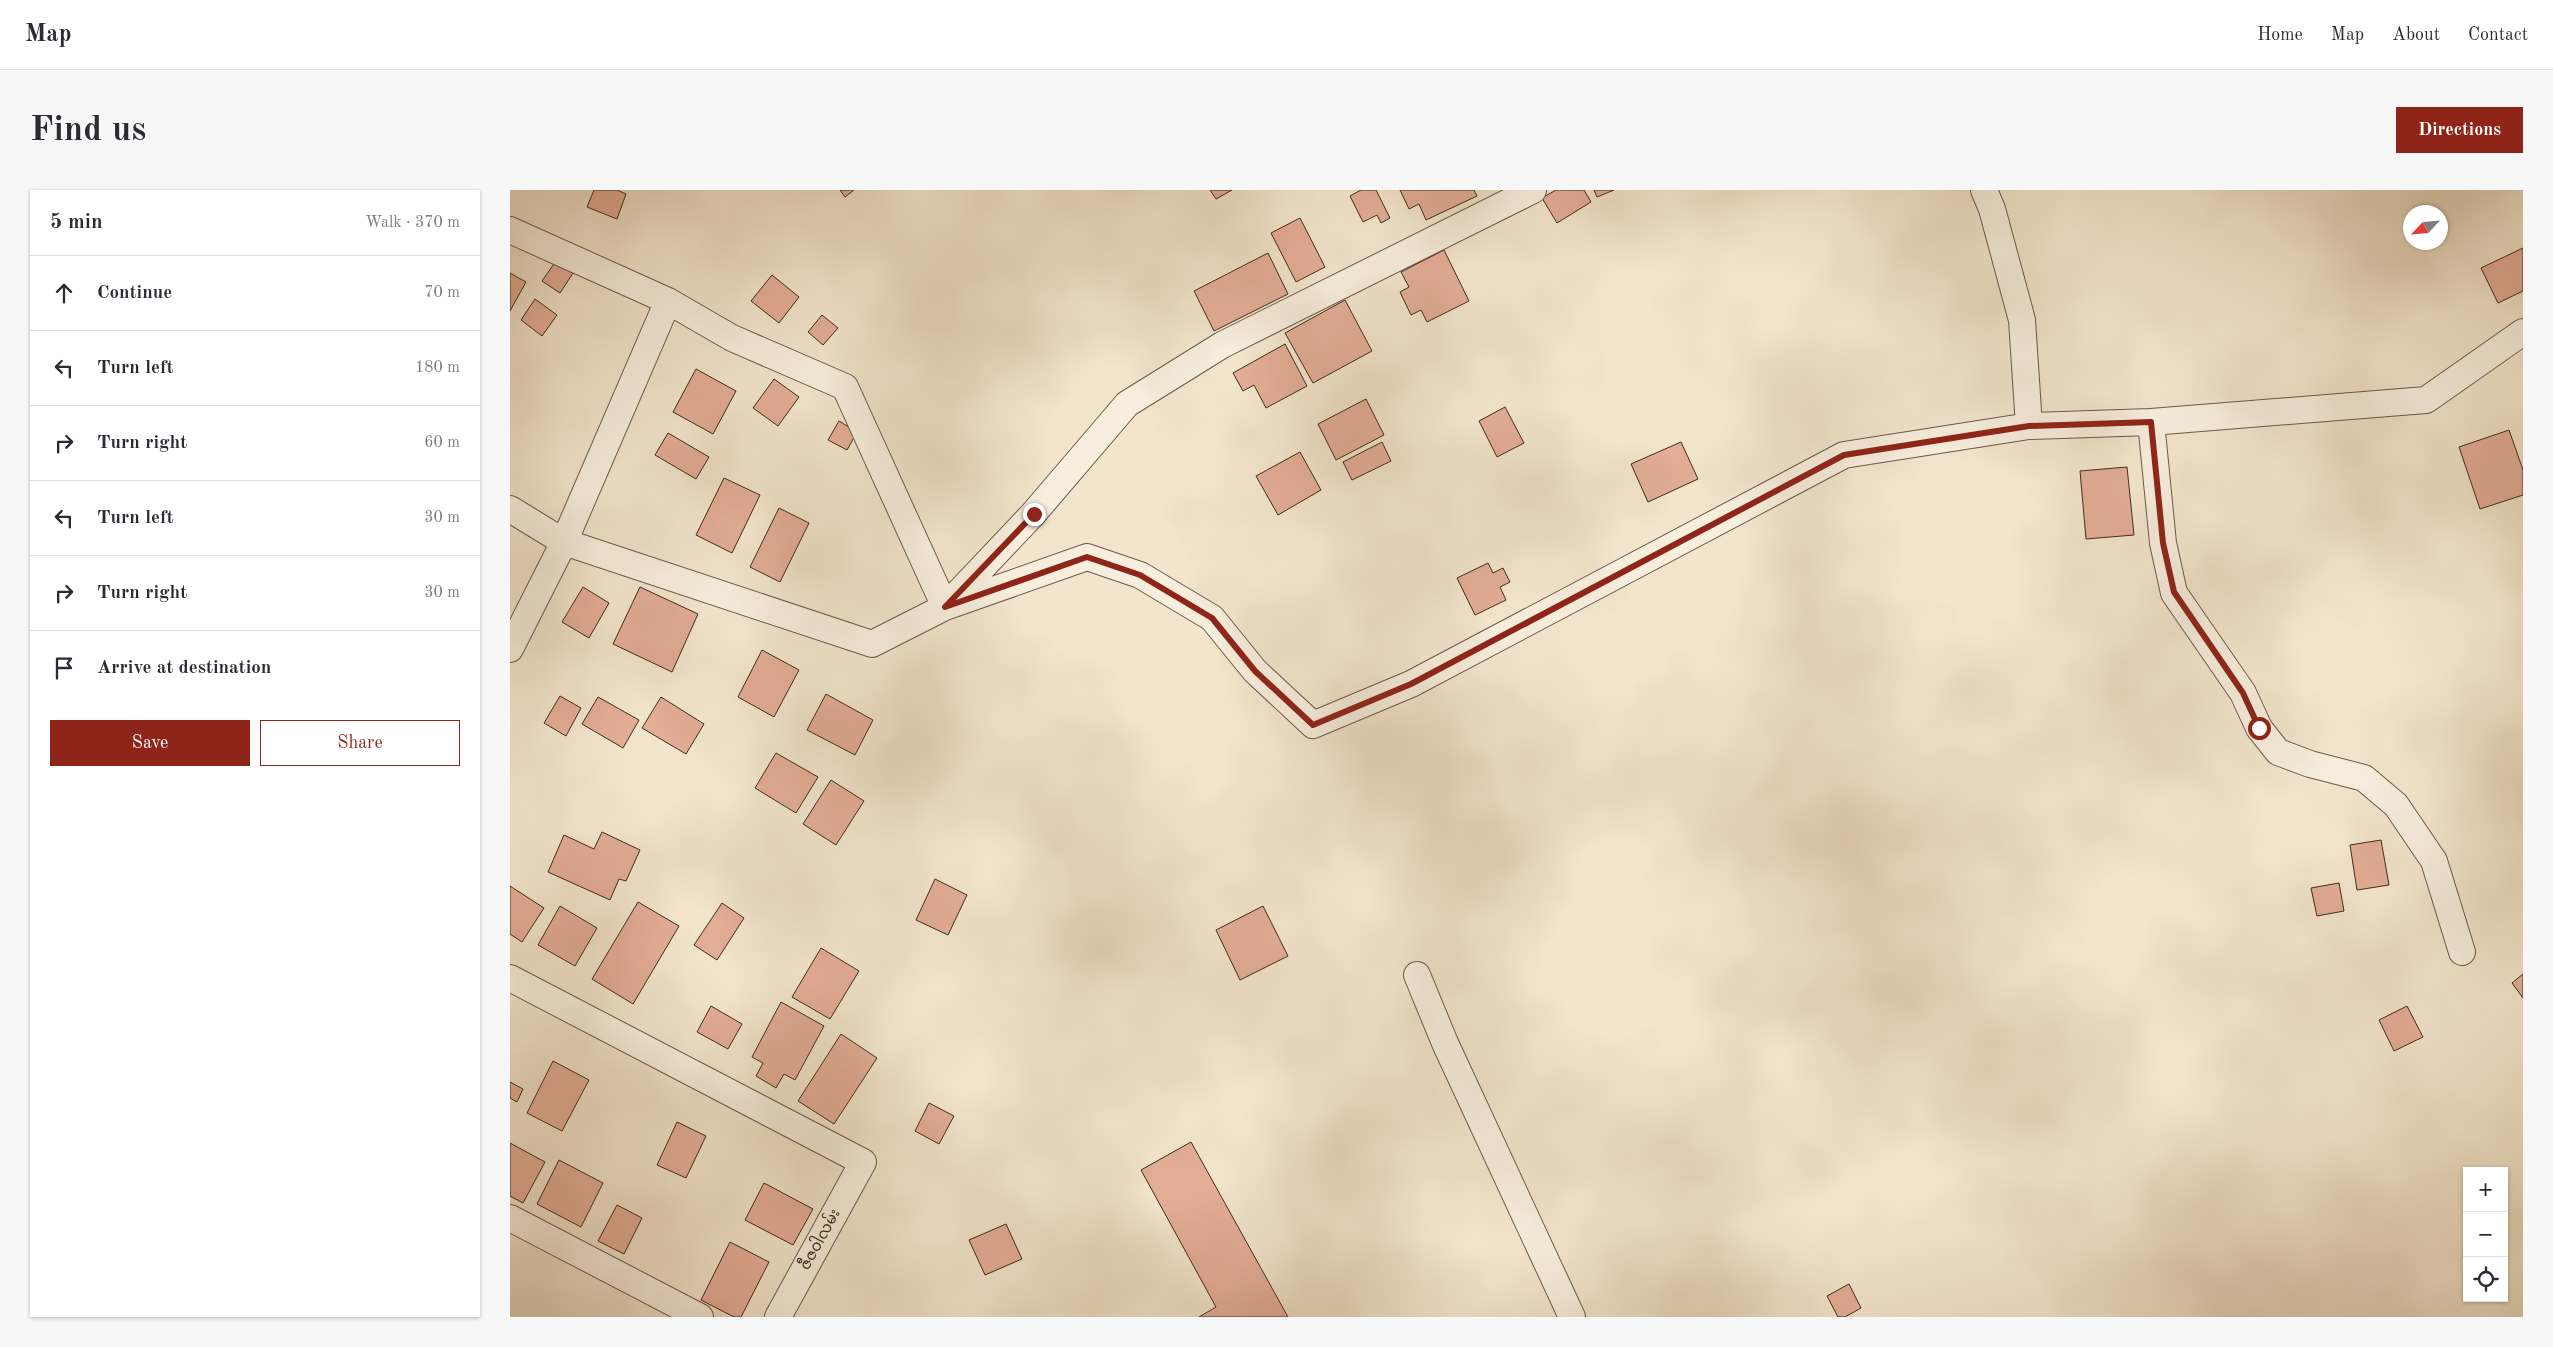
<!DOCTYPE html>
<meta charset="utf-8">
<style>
body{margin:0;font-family:"Old Standard TT","Noto Sans Myanmar",serif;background:#f7f7f7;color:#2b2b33}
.controls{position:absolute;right:15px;bottom:15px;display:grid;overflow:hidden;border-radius:0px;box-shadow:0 1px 4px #0004}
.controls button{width:45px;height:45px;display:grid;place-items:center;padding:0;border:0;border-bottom:1px solid #e1e1e2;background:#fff;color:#2b2b33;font:25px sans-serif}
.compass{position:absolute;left:1893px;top:15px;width:45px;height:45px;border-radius:50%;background:#fff;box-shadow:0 1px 4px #0004;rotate:244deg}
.stop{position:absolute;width:15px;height:15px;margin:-11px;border:4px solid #8f2418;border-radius:50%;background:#fff}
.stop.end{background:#8f2418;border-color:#fff;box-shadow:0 1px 5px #0008}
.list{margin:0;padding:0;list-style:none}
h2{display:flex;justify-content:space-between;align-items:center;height:65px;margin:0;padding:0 20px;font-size:21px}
h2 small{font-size:16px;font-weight:400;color:#7c7c81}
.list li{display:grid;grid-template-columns:32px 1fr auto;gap:15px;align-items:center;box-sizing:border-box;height:75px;padding:0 20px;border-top:1px solid #e1e1e2}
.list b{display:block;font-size:19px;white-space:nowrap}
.list em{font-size:16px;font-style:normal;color:#7c7c81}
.actions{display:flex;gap:10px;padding:15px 20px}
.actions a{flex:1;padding:11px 0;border:1px solid #8f2418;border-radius:0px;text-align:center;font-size:18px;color:#8f2418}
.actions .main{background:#8f2418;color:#fff}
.icon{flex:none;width:28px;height:28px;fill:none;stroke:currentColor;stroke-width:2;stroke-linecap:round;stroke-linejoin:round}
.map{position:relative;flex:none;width:2013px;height:1127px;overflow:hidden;border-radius:0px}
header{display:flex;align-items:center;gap:30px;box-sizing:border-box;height:70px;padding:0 25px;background:#fff;border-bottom:1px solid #e1e1e2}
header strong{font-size:24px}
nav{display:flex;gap:28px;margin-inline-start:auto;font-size:18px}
.intro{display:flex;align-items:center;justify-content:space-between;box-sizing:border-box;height:120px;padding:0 30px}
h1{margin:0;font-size:35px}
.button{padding:12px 22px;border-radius:0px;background:#8f2418;color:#fff;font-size:18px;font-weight:700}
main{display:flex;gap:30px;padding:0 30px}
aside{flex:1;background:#fff;border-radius:0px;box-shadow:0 1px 4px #0004}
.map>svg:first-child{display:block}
</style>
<header>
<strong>Map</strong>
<nav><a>Home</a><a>Map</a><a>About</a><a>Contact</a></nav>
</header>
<div class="intro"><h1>Find us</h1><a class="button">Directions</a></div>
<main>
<aside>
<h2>5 min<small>Walk · 370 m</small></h2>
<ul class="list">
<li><svg class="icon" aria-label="ahead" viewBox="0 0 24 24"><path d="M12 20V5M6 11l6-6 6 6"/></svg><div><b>Continue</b></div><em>70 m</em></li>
<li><svg class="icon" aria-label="left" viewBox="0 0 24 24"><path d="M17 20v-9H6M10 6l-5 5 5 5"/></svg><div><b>Turn left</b></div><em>180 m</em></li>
<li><svg class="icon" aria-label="right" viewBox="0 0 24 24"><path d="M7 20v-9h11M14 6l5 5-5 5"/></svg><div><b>Turn right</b></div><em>60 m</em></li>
<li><svg class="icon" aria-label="left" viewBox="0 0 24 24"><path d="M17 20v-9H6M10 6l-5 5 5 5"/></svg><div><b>Turn left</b></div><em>30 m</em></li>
<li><svg class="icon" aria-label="right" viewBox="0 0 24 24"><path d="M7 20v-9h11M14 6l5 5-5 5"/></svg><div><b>Turn right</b></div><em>30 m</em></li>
<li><svg class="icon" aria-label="arrive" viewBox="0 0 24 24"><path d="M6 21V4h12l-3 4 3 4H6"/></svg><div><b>Arrive at destination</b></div></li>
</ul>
<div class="actions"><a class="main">Save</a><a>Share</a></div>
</aside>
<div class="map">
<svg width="2013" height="1127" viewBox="0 0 2013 1127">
<rect width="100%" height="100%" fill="#f2e5cc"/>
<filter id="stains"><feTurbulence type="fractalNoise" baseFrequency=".004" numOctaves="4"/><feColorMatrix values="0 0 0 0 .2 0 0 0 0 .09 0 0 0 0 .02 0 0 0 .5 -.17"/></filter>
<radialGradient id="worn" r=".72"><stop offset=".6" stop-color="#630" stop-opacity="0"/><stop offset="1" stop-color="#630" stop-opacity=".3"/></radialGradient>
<path fill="#e3ad96" stroke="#3e2c1f" d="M84,0H107L116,4L107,29L77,17Z
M330,0H344L335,7Z
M700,0H722L706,9Z
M851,0H866L880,28L871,33L867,25L853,32L840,6Z
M890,0H964L967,6L916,30L909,14L899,19Z
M1046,0H1074L1081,12L1047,33L1032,8Z
M1084,0H1104L1087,7Z
M790,28L815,77L786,92L761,43Z
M2013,58V101L1988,113L1971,78Z
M934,60L959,111L917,132L911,120L901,125L890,102L899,97L891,82Z
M758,63L778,104L704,141L684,101Z
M50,65L67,77L50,103L32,91Z
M0,83L16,92L0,121Z
M262,85L289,107L269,133L241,111Z
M25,109L47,125L32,146L11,130Z
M835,110L862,161L803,193L775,143Z
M312,125L328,138L313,155L298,142Z
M775,154L797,196L756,218L744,195L733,201L723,183Z
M186,179L226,201L203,244L163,222Z
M264,189L289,207L268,236L243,218Z
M856,209L874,245L826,270L808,234Z
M995,217L1014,253L987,267L969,231Z
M329,231L347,242L337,260L318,250Z
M1999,240L2013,280V305L1970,319L1949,257Z
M158,243L199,267L186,289L145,265Z
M872,252L881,271L842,290L833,272Z
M1171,252L1188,289L1138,312L1121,274Z
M790,262L811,300L768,325L746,286Z
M1617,277L1624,345L1576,349L1570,281Z
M214,288L250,305L222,363L186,345Z
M269,318L299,333L270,392L240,377Z
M978,373L983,383L993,378L1000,392L990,397L996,410L965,425L947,388Z
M73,397L99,413L79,448L52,432Z
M130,397L188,424L162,482L103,454Z
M252,460L289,480L264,527L228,507Z
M316,504L363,530L345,565L297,540Z
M50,506L71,518L56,546L34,533Z
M88,507L129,530L113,558L72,534Z
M151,507L194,534L176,564L132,538Z
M266,563L308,587L286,623L245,598Z
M321,590L354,611L326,655L293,634Z
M92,642L130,660L116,691L109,689L100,710L38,682L54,645L84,659Z
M1871,650L1879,695L1847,700L1840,655Z
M425,689L457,705L438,745L406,730Z
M1829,693L1834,721L1807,726L1801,698Z
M0,696L34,718L12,752L0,744Z
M128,712L169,736L123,814L82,789Z
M212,713L234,728L207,770L184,755Z
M50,716L87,738L65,776L28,755Z
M753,716L778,766L730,790L706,740Z
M311,758L349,781L320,829L282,807Z
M2013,784V808L2002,793Z
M271,812L314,836L285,890L274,884L266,898L246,886L253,873L242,867Z
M201,816L232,834L218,859L187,842Z
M1897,816L1913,847L1884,861L1869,830Z
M331,844L367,868L324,934L288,911Z
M43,871L79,890L52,941L17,923Z
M0,892L13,899L7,912L0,908Z
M419,913L444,926L429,954L405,941Z
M167,932L196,946L176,988L147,975Z
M681,952L778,1127H689L706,1117L631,980Z
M0,953L35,972L13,1013L0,1006Z
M49,970L93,993L71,1037L27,1014Z
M254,993L303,1019L283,1055L235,1030Z
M107,1015L132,1028L114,1064L88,1051Z
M496,1034L512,1069L475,1085L459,1050Z
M220,1052L259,1072L231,1127H224L191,1110Z
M1339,1094L1351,1118L1335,1127H1328L1317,1106Z"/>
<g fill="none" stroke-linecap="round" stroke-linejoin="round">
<defs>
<path id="minor" d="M1474,0L1482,19L1512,130L1519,236
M0,40L158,111L222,148L335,197L435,417L523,324L617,214L712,155L1023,0
M1641,232L1653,353L1664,403L1733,503L1749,538L1768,562L1800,574L1854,588L1886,615L1924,671L1952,762
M0,319L54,352L362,454L435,417L577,367L630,385L702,428L745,481L803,535L901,494L1334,265L1519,236L1641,232L1916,210L2013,142
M0,459L54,352L158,111
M907,785L935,853L1062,1127
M0,788L353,972L268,1127
M0,1028L190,1127"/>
</defs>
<use href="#minor" stroke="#6b5a4a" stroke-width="28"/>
<use href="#minor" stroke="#f7eede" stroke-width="26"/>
</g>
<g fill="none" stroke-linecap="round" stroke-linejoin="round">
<path stroke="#8f2418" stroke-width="6" d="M524,324L435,417L577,367L630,385L702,428L745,481L803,535L901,494L1334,265L1519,236L1641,232L1653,353L1664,402L1733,503L1749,538"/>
</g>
<g text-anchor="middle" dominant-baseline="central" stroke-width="4" stroke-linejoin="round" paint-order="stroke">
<g font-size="15" fill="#3e2c1f" stroke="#f7eede">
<text transform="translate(311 1050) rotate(-61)">ဇီဇဝါလမ်း</text>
</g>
</g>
<rect width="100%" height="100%" filter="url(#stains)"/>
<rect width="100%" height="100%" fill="url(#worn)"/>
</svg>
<div class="controls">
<button>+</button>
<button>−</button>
<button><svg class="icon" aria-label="locate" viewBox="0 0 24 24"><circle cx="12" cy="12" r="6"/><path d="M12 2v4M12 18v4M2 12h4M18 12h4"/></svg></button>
</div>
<svg class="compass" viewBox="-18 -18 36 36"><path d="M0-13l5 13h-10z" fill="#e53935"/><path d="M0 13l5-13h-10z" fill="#7c7c81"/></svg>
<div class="stop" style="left:1749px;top:538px"></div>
<div class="stop end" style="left:524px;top:324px"></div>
</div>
</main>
